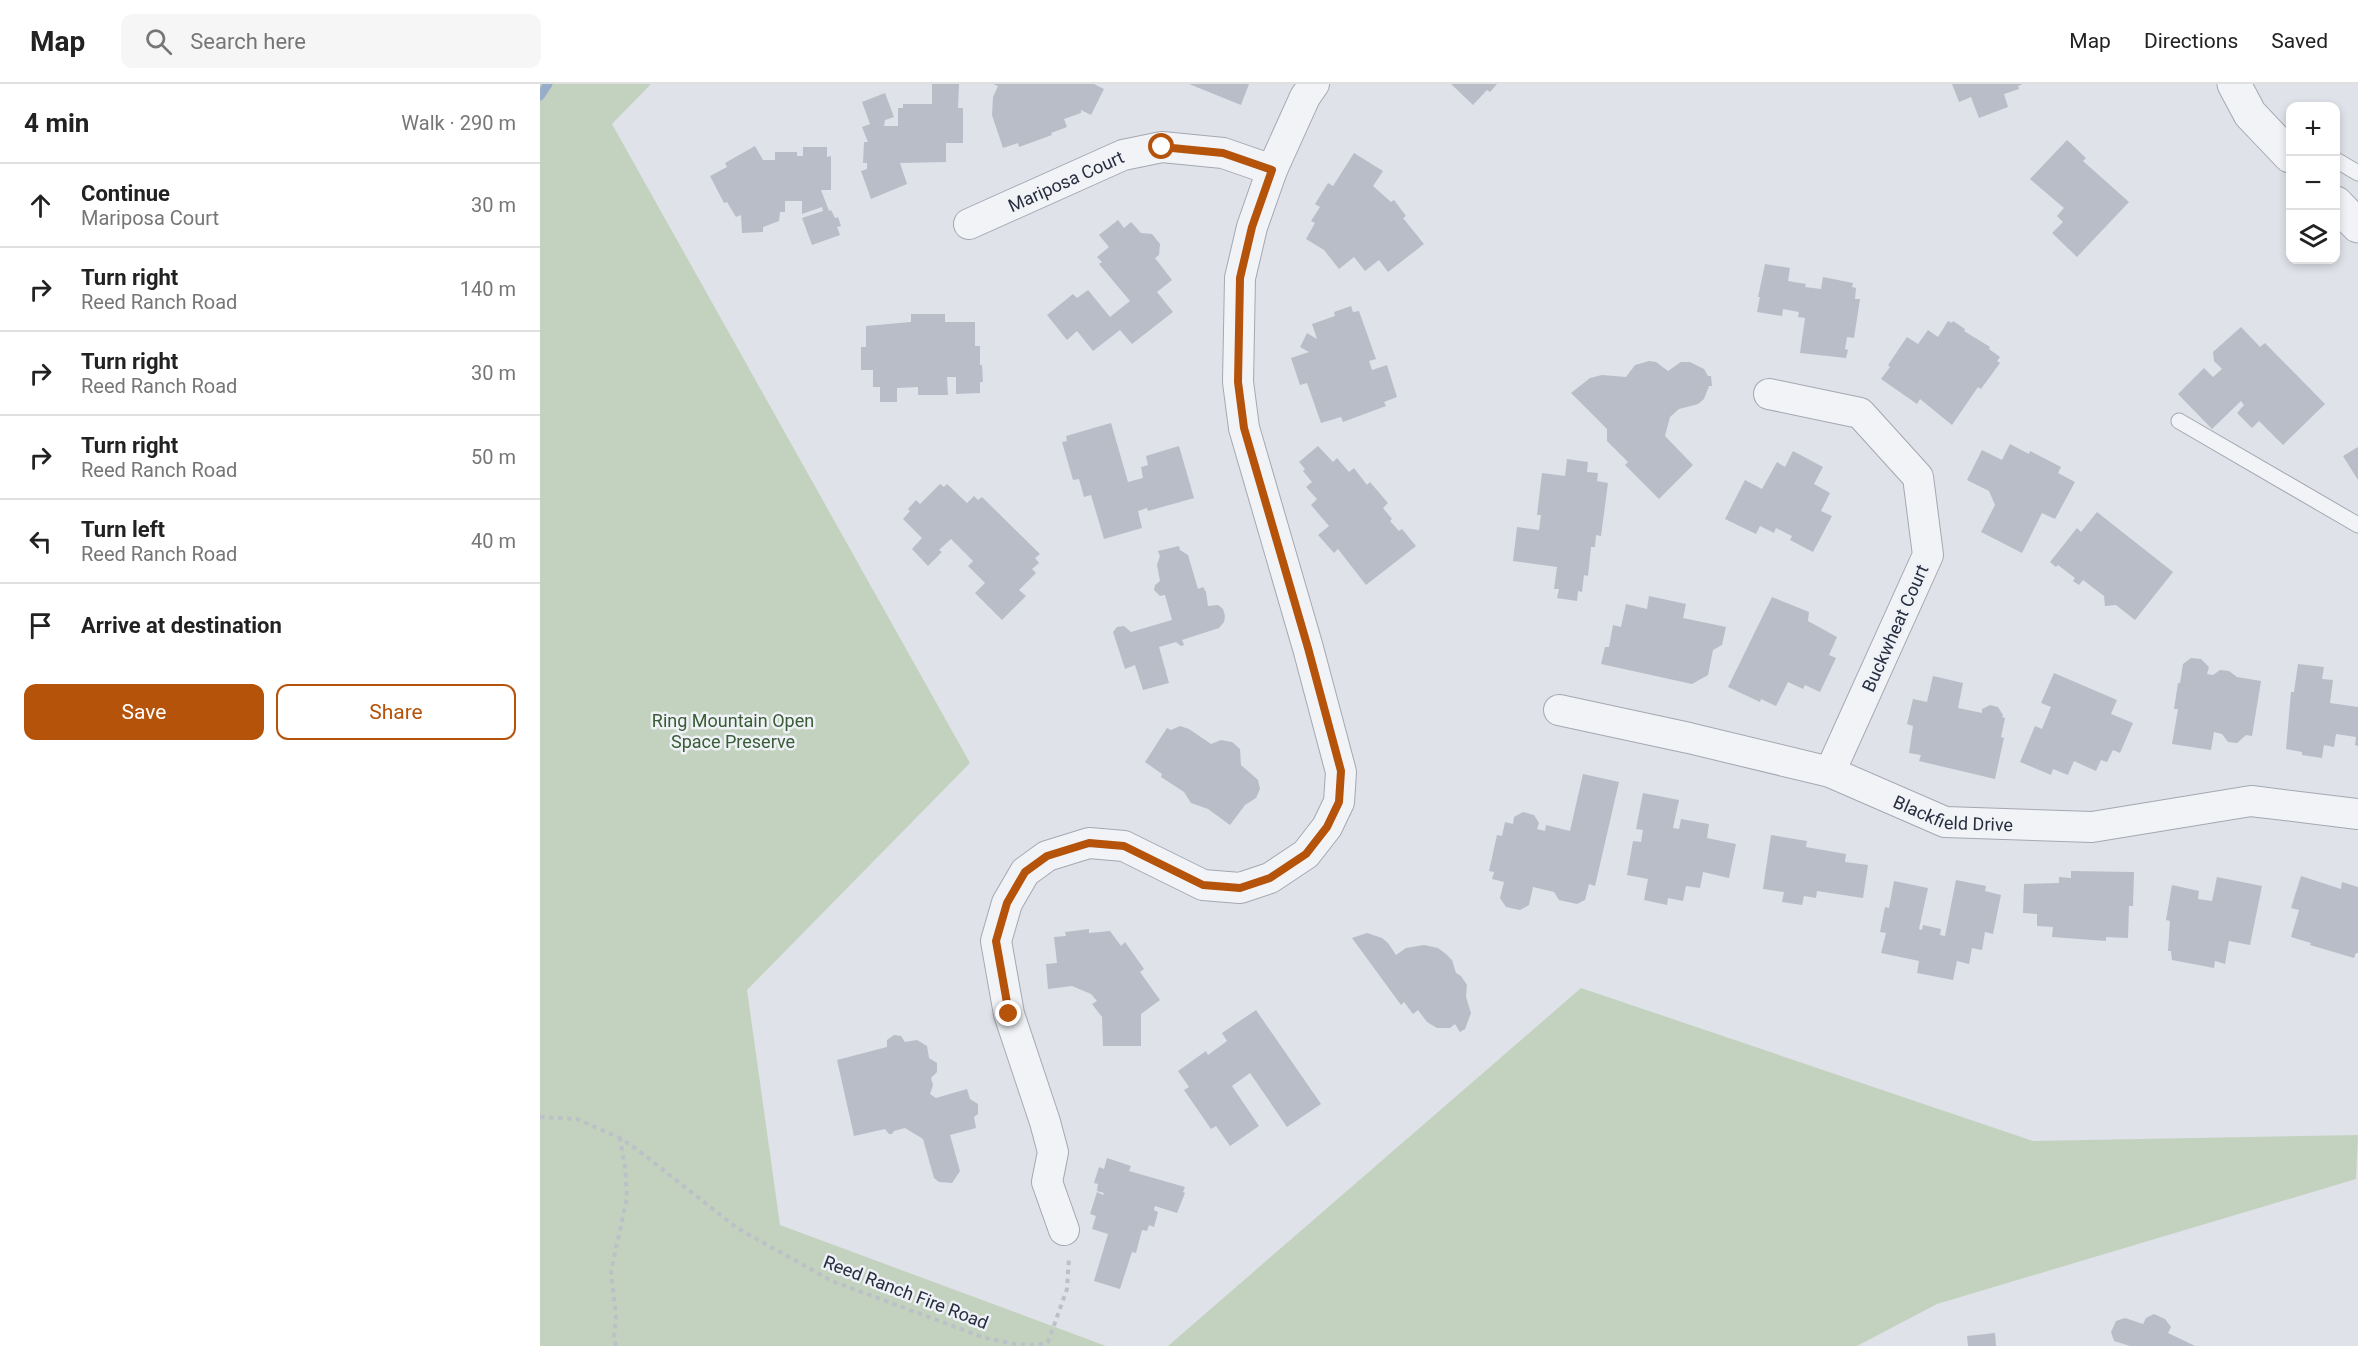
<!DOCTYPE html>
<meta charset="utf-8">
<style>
body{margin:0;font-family:Roboto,sans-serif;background:#f6f6f6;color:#222}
.controls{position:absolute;right:18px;top:18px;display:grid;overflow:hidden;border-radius:12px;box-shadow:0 3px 9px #0003}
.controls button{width:54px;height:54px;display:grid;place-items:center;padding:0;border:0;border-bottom:2px solid #e0e0e0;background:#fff;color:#222;font:30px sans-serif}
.stop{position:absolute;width:18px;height:18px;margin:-14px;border:4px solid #b45309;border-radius:50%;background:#fff}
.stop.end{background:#b45309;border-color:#fff;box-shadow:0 2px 6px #0008}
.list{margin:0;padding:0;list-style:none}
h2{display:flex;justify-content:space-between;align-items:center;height:78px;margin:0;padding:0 24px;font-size:26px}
h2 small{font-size:20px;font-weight:400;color:#767676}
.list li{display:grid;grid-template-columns:39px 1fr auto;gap:18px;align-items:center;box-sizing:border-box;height:84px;padding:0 24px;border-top:2px solid #e0e0e0}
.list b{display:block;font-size:22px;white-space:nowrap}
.list p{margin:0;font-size:20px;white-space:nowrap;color:#767676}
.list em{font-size:20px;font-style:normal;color:#767676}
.actions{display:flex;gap:12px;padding:18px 24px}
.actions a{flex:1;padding:14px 0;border:2px solid #b45309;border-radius:12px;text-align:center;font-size:21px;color:#b45309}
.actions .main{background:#b45309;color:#fff}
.icon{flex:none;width:33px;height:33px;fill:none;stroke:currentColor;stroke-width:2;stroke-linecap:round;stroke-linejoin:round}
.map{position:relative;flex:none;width:1818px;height:1262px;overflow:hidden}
header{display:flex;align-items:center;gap:36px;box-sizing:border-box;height:84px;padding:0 30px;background:#fff;border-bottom:2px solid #e0e0e0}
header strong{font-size:28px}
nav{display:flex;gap:33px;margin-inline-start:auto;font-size:21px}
.search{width:420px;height:54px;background:#f6f6f6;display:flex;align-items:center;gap:15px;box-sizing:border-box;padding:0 21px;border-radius:12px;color:#767676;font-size:22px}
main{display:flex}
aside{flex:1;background:#fff}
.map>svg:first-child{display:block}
</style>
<header>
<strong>Map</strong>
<div class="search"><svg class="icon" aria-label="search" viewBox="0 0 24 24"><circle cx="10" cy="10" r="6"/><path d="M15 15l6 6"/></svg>Search here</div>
<nav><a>Map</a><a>Directions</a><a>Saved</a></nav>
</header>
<main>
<aside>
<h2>4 min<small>Walk · 290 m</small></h2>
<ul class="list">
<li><svg class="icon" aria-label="ahead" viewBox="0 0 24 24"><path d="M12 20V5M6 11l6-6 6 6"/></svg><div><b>Continue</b><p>Mariposa Court</p></div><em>30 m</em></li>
<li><svg class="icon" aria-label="right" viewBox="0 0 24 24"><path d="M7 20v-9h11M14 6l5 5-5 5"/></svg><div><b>Turn right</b><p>Reed Ranch Road</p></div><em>140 m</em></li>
<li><svg class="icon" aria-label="right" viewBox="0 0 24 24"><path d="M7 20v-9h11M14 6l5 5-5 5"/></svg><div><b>Turn right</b><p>Reed Ranch Road</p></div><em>30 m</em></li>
<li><svg class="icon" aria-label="right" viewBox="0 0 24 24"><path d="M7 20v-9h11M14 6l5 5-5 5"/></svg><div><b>Turn right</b><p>Reed Ranch Road</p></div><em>50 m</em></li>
<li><svg class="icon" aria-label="left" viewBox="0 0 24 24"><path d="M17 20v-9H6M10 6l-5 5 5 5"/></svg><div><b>Turn left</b><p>Reed Ranch Road</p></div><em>40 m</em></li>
<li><svg class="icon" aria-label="arrive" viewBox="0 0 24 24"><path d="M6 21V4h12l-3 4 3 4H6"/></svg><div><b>Arrive at destination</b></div></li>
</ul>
<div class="actions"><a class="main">Save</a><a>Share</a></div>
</aside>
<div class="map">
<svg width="1818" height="1262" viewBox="0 0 1818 1262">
<rect width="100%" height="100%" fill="#dfe2e8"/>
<path fill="#c3d2bf" d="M0,0H111L72,40L430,679L207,906L240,1141L566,1262H0Z
M1041,904L1493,1057L1818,1051L1816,1095L1397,1220L1317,1262H628Z"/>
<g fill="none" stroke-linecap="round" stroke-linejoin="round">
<path stroke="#98adc9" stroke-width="9" d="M0,12L8,0"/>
</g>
<path fill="#b9bdc8" d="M392,0H419L418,24H423V59H406V78L360,79L367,100L331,115L321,87L327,85V79H323L324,58H328L322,43L330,40L322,18L345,9L354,33L345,36L344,42H358V24H363V20H392Z
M453,0H554L564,5L551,31L541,26V29L524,35L527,43L511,49L512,51L479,63L478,59L463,64L452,31L453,13L458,2Z
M649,0H709L701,21Z
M911,0H957L950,8L947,6L933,21Z
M1412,0H1483L1478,2L1479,5L1464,10L1468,23L1439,34L1431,13L1419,18Z
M1527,56L1546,74L1543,77L1589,118L1537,173L1512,149L1523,138L1517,132L1524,124L1490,95Z
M215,62L223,76H235V68H257V72H263V63H287V73L291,72V106H281L289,127L291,126L295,134L298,133L301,142L297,143L300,151L272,161L262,134L283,127L282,123L262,130V117H245V128H240L239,137L223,143V148L202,149L201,131L196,133L187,118L184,119L170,92L187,83L185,79Z
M814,69L843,87L833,102L851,118L854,116L866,132L863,134L884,160L848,188L839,176L825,187L814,173L799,185L784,166L766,155L775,139L771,137L780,123L775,120L788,99L793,102Z
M578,136L584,144L591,138L601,149L612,150L620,160L619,171L615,174L632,196L617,208L633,228L592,260L580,246L553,267L537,247L527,256L507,231L533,210L537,214L548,206L570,233L590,217L559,180L562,178L557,173L569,163L559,151Z
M1225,180L1250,184L1248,197L1266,200L1265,203L1281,205L1283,193L1313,199L1312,203L1316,204L1315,215H1320L1314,254L1307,253L1305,265L1308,266L1306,274L1260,269L1265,234L1258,233L1259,228L1243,225L1242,232L1217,228L1220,213H1218Z
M811,222L813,228L819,227L836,275L829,277L832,286L847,281L857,313L844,318L846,322L803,338L801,333L781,339L767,299L760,301L751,274L769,268L760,263L767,249L777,255L772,240L795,232L794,228Z
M371,230H405V238H435V262H440V281H442L443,298H440V309L416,310V293H407L408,311H378V303L357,304V318H340V303H333V286H321V263H326V242L371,238Z
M1408,237L1412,239L1413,237L1425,245L1424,247L1450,263L1449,265L1460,273L1457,277L1460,279L1441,305L1438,303L1412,341L1380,315L1377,320L1341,295L1350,283L1348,281L1367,253L1378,260L1388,246L1398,253Z
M1701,243L1720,263L1725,259L1785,320L1743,361L1719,337L1712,344L1697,329L1704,321L1701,317L1672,345L1638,310L1664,284L1673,293L1682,285L1674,277L1673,268Z
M1109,277L1116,278L1128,287L1141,278H1150L1164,285L1168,292H1171L1172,302H1169L1164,315L1158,320L1139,325L1130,333L1125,352L1153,381L1119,415L1085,381L1088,378L1067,357V345L1031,309L1050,294L1062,291L1086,293L1095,281Z
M571,339L588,398L603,394L601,383L608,381L606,372L639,362L654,414L608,427L607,424L598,427L602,444L564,455L551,411L544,413L539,395L533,396L522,358L527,357L526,352Z
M1470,360L1489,370L1490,367L1521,383L1518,389L1535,398L1515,435L1502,429L1482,469L1441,448L1455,421L1449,407L1427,396L1442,366L1462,376Z
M778,362L793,378L797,374L809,388L814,384L827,401L830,398L848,419L843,424L852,435L850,437L859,447L862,445L876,462L826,501L798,465L794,469L778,451L789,442L771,421L777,415L766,403L772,398L763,387L765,385L759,378Z
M1818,363V396L1803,372Z
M1253,367L1283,383L1274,400L1290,409L1281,427L1292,432L1273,468L1250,456L1252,452L1236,444L1234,449L1220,442L1216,450L1185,435L1205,396L1222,405L1237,378L1245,383Z
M1027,375L1048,378L1047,388L1058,389L1057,397L1068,399L1061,452L1056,451L1055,463H1051L1048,492L1044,491L1042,508L1038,507L1037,517L1017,514L1019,505H1014L1017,483L973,477L977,443L999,446L1001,431H997L1002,389L1025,392Z
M400,400L404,403L407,400L427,419L434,412L438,416L442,413L500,470L495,474L499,479L492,485L496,489L479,506L486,512L462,536L435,509L445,499L428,482L433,477L411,455L399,466L402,468L388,482L372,465L382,454L363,435L370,427L368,425L376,416L380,420Z
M1557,428L1633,488L1595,536L1576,521L1565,522L1564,512L1543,496L1539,501L1533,497L1535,494L1518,481L1516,483L1510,478L1537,444L1541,448Z
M639,462L640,466L648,471L658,505L663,503L666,508L668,522L678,521L683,525L685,532L684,538L679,544L642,556L644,561L641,562L636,558L619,563L629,599L603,606L595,581L585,585L573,548L577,543L584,542L591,548L632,536L625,511L620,512L614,506L615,501L620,497L617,481L620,472L618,467Z
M1109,512L1146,520L1143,534L1186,543L1182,561L1173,566L1168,591L1152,600L1061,580L1065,563H1069L1073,541L1081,543L1086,520L1107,525Z
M1232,513L1269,528L1268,537L1297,553L1289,571L1296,574L1280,608L1265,601L1263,605L1248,598L1236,622L1221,615L1220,618L1188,603Z
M1651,574L1661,575L1669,583L1667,590L1673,591L1680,586L1689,587L1697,593L1721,597L1712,652L1706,651L1697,659L1688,658L1682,650L1674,648L1671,666L1632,660L1638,625H1634L1638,599H1640L1643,580Z
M1758,580L1784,583L1782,595L1793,596L1790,619L1818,623V662L1815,661L1816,653L1796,650L1794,663L1784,661L1782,674L1762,671V668L1746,665L1751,608H1754Z
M1514,589L1577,616L1571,630L1593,639L1580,669L1573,666L1567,678L1561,676L1556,687L1534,677L1528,691L1513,685L1511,691L1480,678L1495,642L1502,645L1511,623L1501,619Z
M1393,592L1423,599L1418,624L1442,629V625L1450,621L1458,623L1463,631L1462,633L1465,634L1461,653L1464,654L1455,695L1379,677L1381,671L1369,669L1373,642L1367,640L1373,615L1387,618Z
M640,642L649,645L671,660L681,656L692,658L700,665L701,681L718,696L720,705L716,714L705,721L690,741L668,725L651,719L644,708L621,693L622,690L605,678L627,644L631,646Z
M1043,690L1079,698L1055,802L1049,800L1045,816L1037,820L1019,816L1014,808L993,803L989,821L980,826L966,823L960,814L964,798L952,795L954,788L949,787L957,751L962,752L965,738L973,740L974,733L983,728L994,731L999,739L997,745L1005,747L1006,741L1030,747Z
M1103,709L1139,716L1133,744L1139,745L1141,735L1169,740L1167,754L1196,760L1189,794L1163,788L1160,804L1146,802L1143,817L1128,814L1127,821L1104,816L1108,795L1087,791L1093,757L1101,758L1103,746L1096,745Z
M1231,751L1267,757L1266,763L1306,770L1305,778L1328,781L1323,814L1277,807L1276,814L1264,812L1262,821L1242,818L1244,808L1223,805Z
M1531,787L1594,788L1593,822H1589L1588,854L1566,853V857L1512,853L1513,843L1497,842V830L1483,829L1484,800L1519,799V793L1531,794Z
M1761,792L1801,805L1802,798L1818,803V869H1816L1814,874L1770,861L1771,859L1751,853L1759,826L1751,824Z
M1677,793L1722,802L1710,861L1689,857L1685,880L1675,877L1674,884L1632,876L1631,867H1628L1630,837L1626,836L1632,801L1659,807L1658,815L1672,817Z
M1416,796L1446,802L1445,807L1461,811L1453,850L1445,848L1442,866L1432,864L1429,880L1417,877L1413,896L1377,889L1379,877L1341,869L1346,849L1340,848L1345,823L1349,824L1354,797L1388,804L1379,845L1382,846L1383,841L1401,845L1400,851L1405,852Z
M549,845V849L570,847L581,862L585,858L604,885L600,888L620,916L601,930V962H563L562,933L552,920L557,917L551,910L532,902L508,905L506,880L517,879L514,853L526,852L525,848Z
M827,849L842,854L848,859L856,871L866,864L884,861L898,864L906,870L912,876L916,889L921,892L927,901L926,913L931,929L925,945L920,948L915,940L910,944H897L887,938L878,926L873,930L864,918L861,921L812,854Z
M716,926L781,1020L747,1043L710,989L692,1002L719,1042L690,1062L676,1042L671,1045L644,1006L649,1003L638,987L666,967L668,971L687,957L682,949Z
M354,951L361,952L365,958L377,956L387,962L389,974L397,979V988L391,994L393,1001L390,1010L396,1014L427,1005L430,1015L438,1020V1030L434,1033L436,1044L410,1051L420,1087L412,1099L399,1098L394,1094L383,1055L365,1044L354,1047L352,1050H349L345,1045L314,1052L297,976L347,963V956Z
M567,1074L591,1082L589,1087L645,1103L643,1108L645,1109L637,1129L615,1122L614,1126L618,1128L614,1143L609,1141L607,1147L602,1146L596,1169L592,1168L580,1205L554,1197L568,1150L552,1145L556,1132L550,1130L557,1108L563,1111L564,1109L557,1107L558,1100L554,1099L559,1083L564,1085Z
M1614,1230L1625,1235L1631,1243L1628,1249L1655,1262H1590L1574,1257L1571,1248L1576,1237L1585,1234L1603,1240L1606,1234Z
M1455,1249L1456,1262H1428L1427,1252Z"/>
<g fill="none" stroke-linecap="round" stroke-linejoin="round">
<defs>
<path id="service" d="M1796,76L1818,89
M1639,337L1818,441"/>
<g id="minor">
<path id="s1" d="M429,140L583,71L622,63L683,69L732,86"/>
<path d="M1229,310L1320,329L1378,393L1388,471L1290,688"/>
<path id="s2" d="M1019,626L1149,654L1290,688L1405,738L1552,743L1711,717L1818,730"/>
<path d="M524,1146L507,1098L513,1068L505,1038L469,930L456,857L467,819L485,788L507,772L549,759L584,762L663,801L700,804L730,794L766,770L787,743L799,718L801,688L768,564L704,344L698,298L700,194L712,143L732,86L765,13L774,0"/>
</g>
<path id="tertiary" d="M1694,0L1710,30L1750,72
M1796,119L1818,142"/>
</defs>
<use href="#service" stroke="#a4a8b2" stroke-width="17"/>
<use href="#minor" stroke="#a4a8b2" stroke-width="32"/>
<use href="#tertiary" stroke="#a4a8b2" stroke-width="35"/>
<path stroke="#bcc0c7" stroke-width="4" stroke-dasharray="4.5 4.5" stroke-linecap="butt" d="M0,1033L37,1035L80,1054L98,1066L197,1144L292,1197L445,1254L475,1260L497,1261L508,1258L527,1205L529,1173
M76,1262L74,1253L76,1233L71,1187L87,1114L85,1083L80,1055"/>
<use href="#service" stroke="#f1f3f7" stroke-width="15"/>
<use href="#minor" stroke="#f1f3f7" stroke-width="30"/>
<use href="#tertiary" stroke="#f1f3f7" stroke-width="33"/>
</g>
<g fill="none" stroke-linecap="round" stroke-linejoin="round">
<path stroke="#b45309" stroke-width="8" d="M469,930L456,857L467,819L485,788L507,772L549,759L584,762L663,801L700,804L730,794L766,770L787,743L799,718L801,687L768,564L704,344L698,298L700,194L712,143L732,86L683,69L622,63"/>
</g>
<g text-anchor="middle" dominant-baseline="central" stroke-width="5" stroke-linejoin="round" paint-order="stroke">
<g font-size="18" fill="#272e40" stroke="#eef1f6">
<text stroke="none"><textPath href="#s1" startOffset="106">Mariposa Court</textPath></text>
<text transform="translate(1355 544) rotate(-66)">Buckwheat Court</text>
<text stroke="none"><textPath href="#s2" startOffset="410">Blackfield Drive</textPath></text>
<text transform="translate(366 1208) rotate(21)">Reed Ranch Fire Road</text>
</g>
<g font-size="18" fill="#395c34" stroke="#eef1f6">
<text x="193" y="636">Ring Mountain Open<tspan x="193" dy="21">Space Preserve</tspan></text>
</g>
</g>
</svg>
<div class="controls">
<button>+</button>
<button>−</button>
<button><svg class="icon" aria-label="layers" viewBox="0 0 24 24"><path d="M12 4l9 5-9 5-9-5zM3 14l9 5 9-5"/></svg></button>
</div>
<div class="stop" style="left:622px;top:63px"></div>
<div class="stop end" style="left:469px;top:930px"></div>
</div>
</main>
